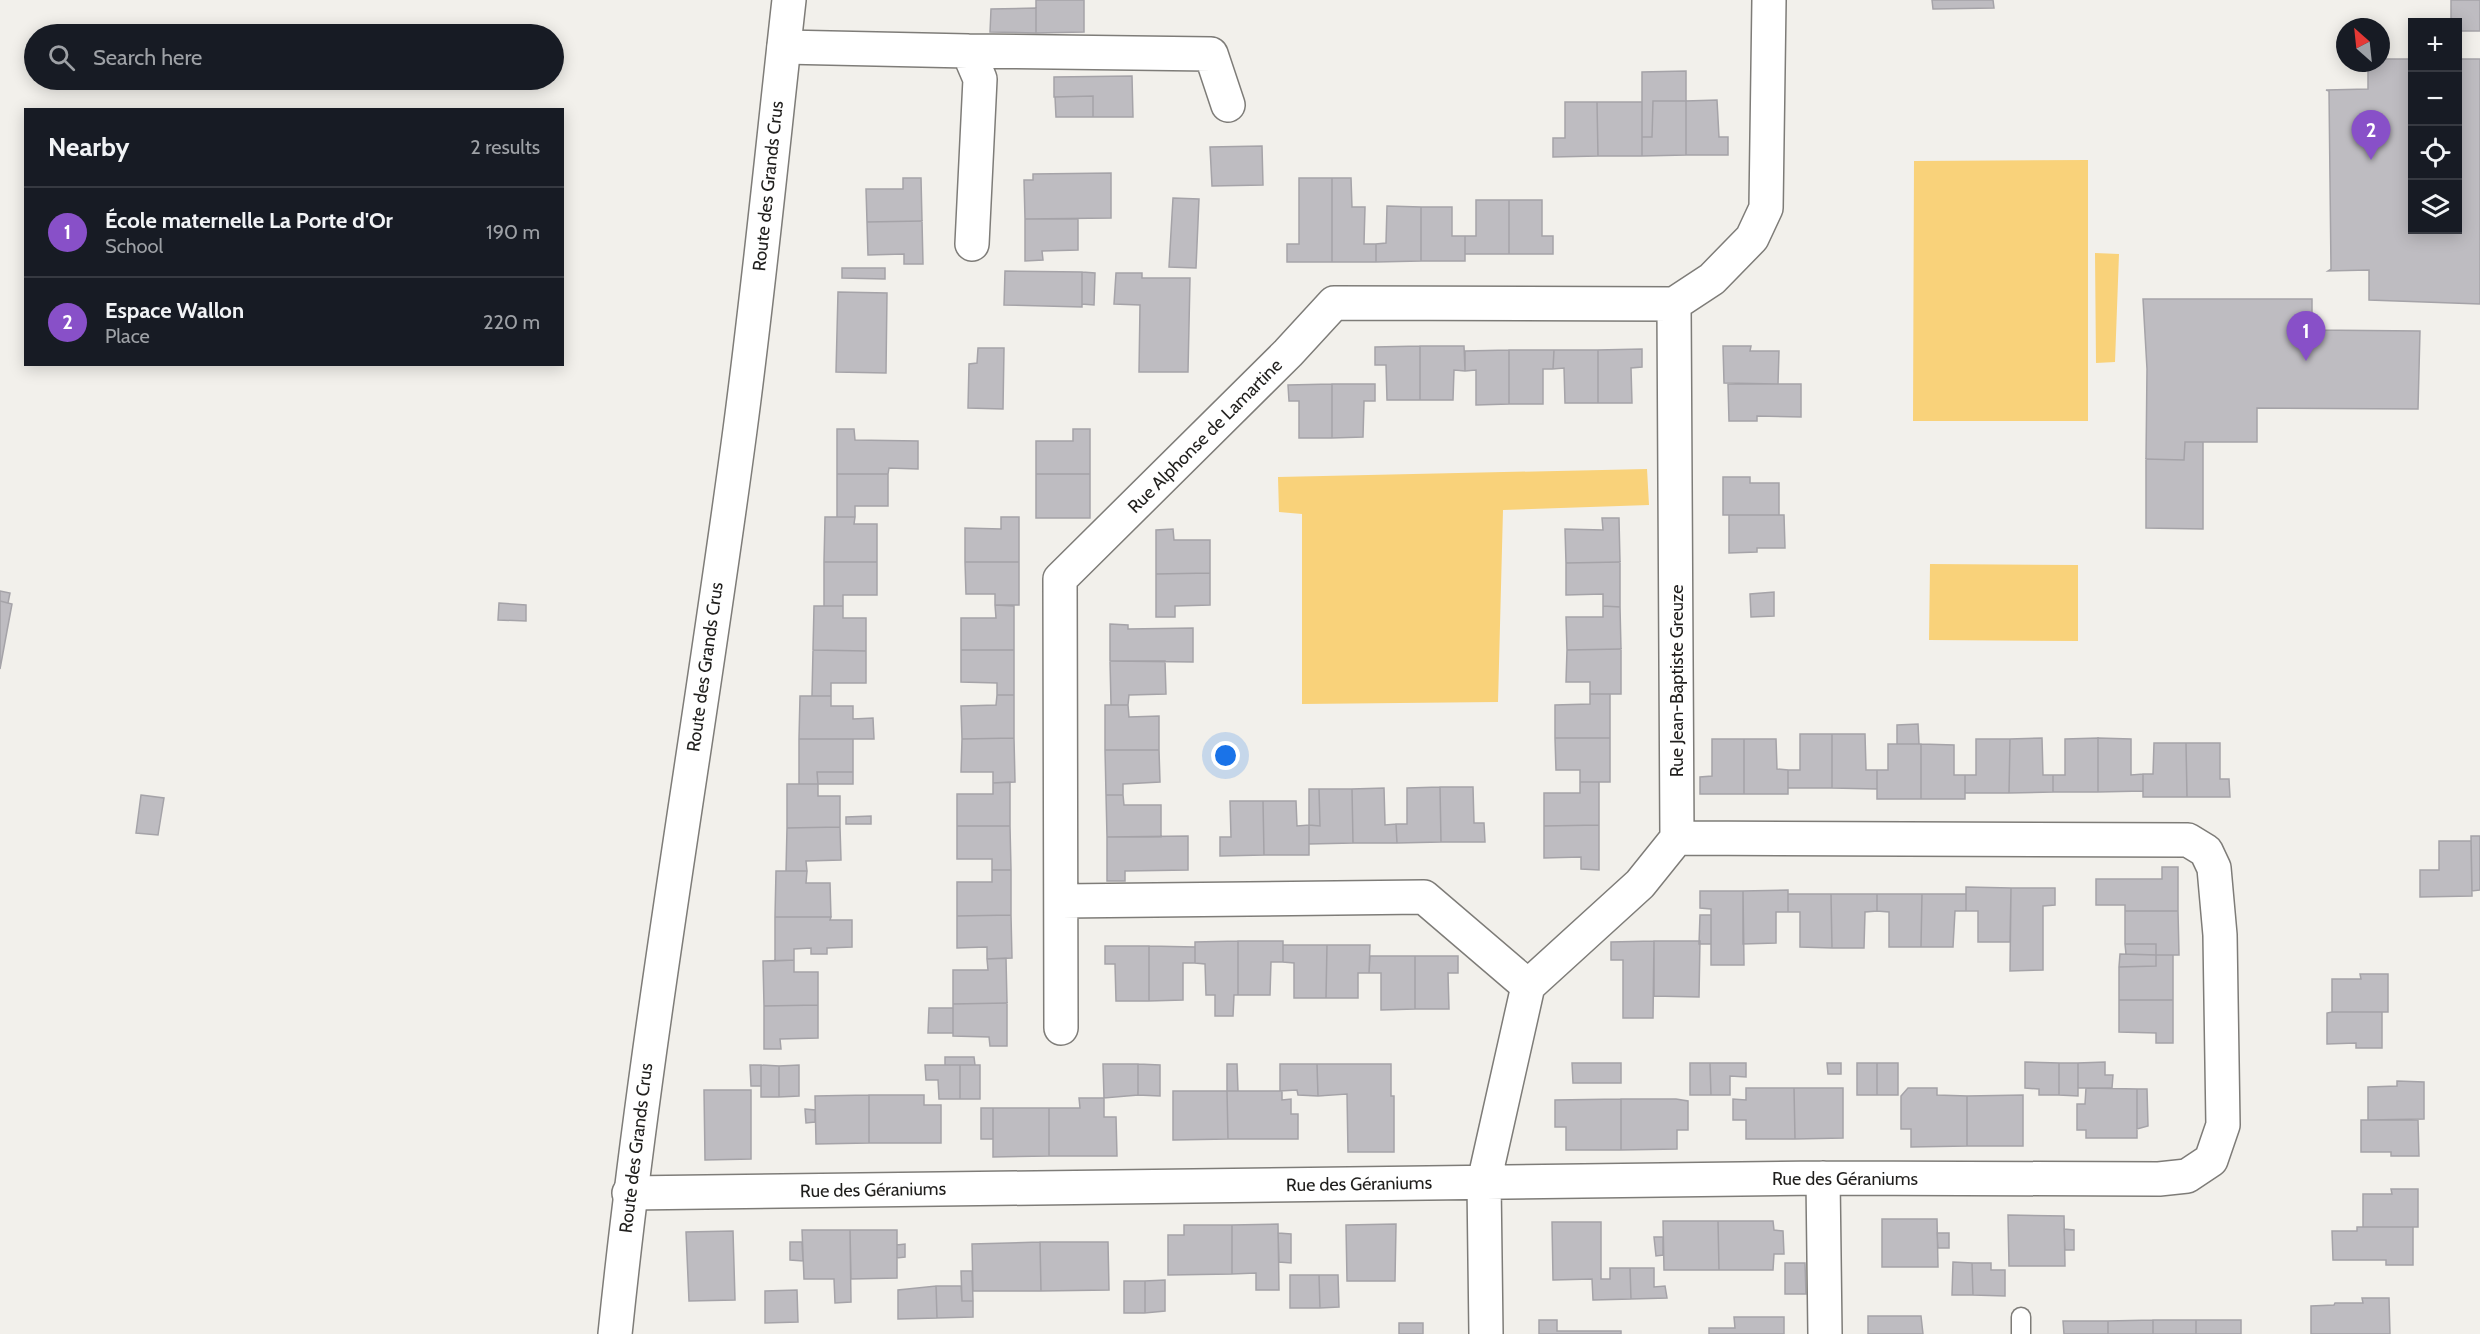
<!DOCTYPE html>
<meta charset="utf-8">
<style>
body{margin:0;font-family:Cabin,sans-serif;background:#242831;color:#f1f3f6}
.controls{position:absolute;right:18px;top:18px;display:grid;overflow:hidden;border-radius:0px;box-shadow:0 3px 15px #0003}
.controls button{width:54px;height:54px;display:grid;place-items:center;padding:0;border:0;border-bottom:2px solid #363941;background:#171b24;color:#f1f3f6;font:30px sans-serif}
.compass{position:absolute;left:2336px;top:18px;width:54px;height:54px;border-radius:50%;background:#171b24;box-shadow:0 3px 15px #0003;rotate:333deg}
.you{position:absolute;left:1226px;top:756px;width:21px;height:21px;margin:-15px;border:4px solid #fff;border-radius:50%;background:#1a73e8;box-shadow:0 0 0 9px #1a73e833}
.badge{display:grid;place-items:center;width:39px;height:39px;border-radius:50%;background:#8850c8;color:#fff;font-size:20px;font-weight:700}
.pin{position:absolute;translate:-50% -50px;filter:drop-shadow(0 2px 3px #0008)}
.pin::after{content:'';position:absolute;top:32px;width:21px;height:18px;background:inherit;clip-path:polygon(0 0,100% 0,50% 100%)}
.list{margin:0;padding:0;list-style:none}
h2{display:flex;justify-content:space-between;align-items:center;height:78px;margin:0;padding:0 24px;font-size:26px}
h2 small{font-size:20px;font-weight:400;color:#9ea1a6}
.list li{display:grid;grid-template-columns:39px 1fr auto;gap:18px;align-items:center;box-sizing:border-box;height:90px;padding:0 24px;border-top:2px solid #363941}
.list b{display:block;font-size:22px;white-space:nowrap}
.list p{margin:0;font-size:20px;white-space:nowrap;color:#9ea1a6}
.list em{font-size:20px;font-style:normal;color:#9ea1a6}
.icon{flex:none;width:33px;height:33px;fill:none;stroke:currentColor;stroke-width:2;stroke-linecap:round;stroke-linejoin:round}
.map{position:relative;flex:none;width:2480px;height:1334px;overflow:hidden}
.search{position:absolute;background:#171b24;box-shadow:0 3px 15px #0003;left:24px;top:24px;width:540px;height:66px;display:flex;align-items:center;gap:15px;box-sizing:border-box;padding:0 21px;border-radius:33px;color:#9ea1a6;font-size:22px}
.panel{position:absolute;background:#171b24;box-shadow:0 3px 15px #0003;left:24px;top:108px;width:540px;height:258px;border-radius:0px}
.map>svg:first-child{display:block}
</style>
<div class="map">
<svg width="2480" height="1334" viewBox="0 0 2480 1334">
<rect width="100%" height="100%" fill="#f2f0eb"/>
<path fill="#f9d27a" d="M2088,160V421H1913L1914,161Z
M2095,253L2119,254L2115,362L2096,363Z
M1647,469L1649,505L1503,510L1498,702L1302,704V514L1279,512L1278,477Z
M1930,564L2078,565V641L1929,640Z"/>
<path fill="#bebcc1" stroke="#a5a3a8" stroke-width="1.5" d="M1036,0H1084V32L1036,33Z
M1932,0H1993L1994,8L1933,9Z
M2451,0H2480V31H2458V22H2451Z
M1036,8V33L990,32L991,9Z
M2381,59H2412V230H2458V59H2480V304L2369,300V270L2328,271L2331,269L2329,91L2326,90L2368,89V63H2381Z
M1686,71V101H1653L1652,137H1642V72Z
M1132,76L1133,117H1093V96L1054,97V77Z
M1093,96V117H1056L1055,97Z
M1717,100L1719,137H1728V155H1686V101Z
M1653,101H1686V155L1642,156V137H1652Z
M1565,102H1597L1598,156L1553,157V138H1565Z
M1597,102H1642V156H1598Z
M1262,146L1263,185L1212,186L1210,147Z
M1111,173V218L1025,219L1024,180H1033V174Z
M903,178H921L922,221L867,222L866,189H903Z
M1299,178H1332V262H1287V244H1299Z
M1332,178H1351L1352,207H1365L1364,244H1376V262H1332Z
M1173,198L1199,199L1196,268L1169,267Z
M1476,200H1509V254H1465V236H1476Z
M1509,200H1542V236H1553V254H1509Z
M1387,206L1421,207V261L1376,262V244L1386,243Z
M1421,207H1452V236H1465V261H1421Z
M1025,219H1078V250L1042,251L1043,260L1025,261Z
M922,221L923,264H904V254L868,255L867,222Z
M842,268H885V279L842,278Z
M1005,271L1082,272V307L1004,305Z
M1082,272L1095,273L1094,305L1082,304Z
M1116,273H1142V278H1190L1188,372H1139L1140,305L1114,304Z
M838,292L887,293L886,373L836,372Z
M2143,299H2312V330L2420,331L2418,409L2257,408V442H2185L2184,460L2146,459L2147,369Z
M1420,346V400H1387L1386,365H1375V347Z
M1420,346H1464L1465,371L1454,370L1453,400H1420Z
M1723,346H1751L1750,351H1779L1778,384L1724,383Z
M978,348H1004L1003,409L968,408L969,364L977,363Z
M1642,349V367L1631,368L1632,403H1598V350Z
M1509,350V404L1476,405V370L1465,371V351Z
M1509,350H1554L1553,369H1543V404H1509Z
M1554,350H1598V403H1565L1564,368L1553,369Z
M1332,384V438H1299V401H1289L1288,385Z
M1332,384H1375V401H1364L1363,437L1332,438Z
M1728,384H1801V417L1757,416V421H1729Z
M837,429H854L855,440L918,441V469L889,468L888,474H837Z
M1073,429H1090V474H1036V441H1073Z
M2185,442H2203V529L2146,528V459L2184,460Z
M837,474H888V506H855V517H837Z
M1036,474H1090V518H1036Z
M1723,477H1750V483H1779V515H1723Z
M1729,515H1784L1785,548H1757V552L1729,553Z
M825,517H855L854,524H877V562H824Z
M1001,517H1019V562H965V528L1001,529Z
M1602,518H1619L1620,562L1566,563L1565,529L1603,530Z
M1173,529L1174,540H1210V573L1156,574V530Z
M824,562H877V595H843V606H824Z
M965,562H1019V605H995V594H966Z
M1620,562V607L1603,606V594L1566,595V563Z
M1210,573V605L1175,606V617H1156V574Z
M0,591L10,593L8,603L0,601Z
M1774,592V616L1751,617L1750,594Z
M0,601L12,604L0,669Z
M499,603L526,605V621L498,620Z
M995,605L1014,606V650H961V618H996Z
M814,606H843V618H866V651L813,650Z
M1603,606L1620,607L1621,649L1567,650L1566,617H1603Z
M1110,624L1128,625V629L1193,628V662L1110,661Z
M1621,649V694H1590V682H1566L1567,650Z
M813,650L866,651V683H831V696H812Z
M961,650H1014V695H997V683L961,682Z
M1110,661H1165L1166,694L1129,695L1128,705H1111Z
M1590,694H1610V738H1555V705L1590,704Z
M997,695H1014V738L962,739L961,706L996,705Z
M800,696H831V706H853V719L873,718L874,739H799Z
M1105,705H1128L1129,717L1159,716V750H1105Z
M1918,724L1919,744H1897V725Z
M1800,734H1832V788H1788V770H1800Z
M1832,734H1865L1866,770H1877V789L1832,788Z
M1014,738L1015,782L993,783V772H961L962,739Z
M1555,738H1610V782H1580V770H1556Z
M2042,738L2043,775H2053V792L2009,793L2010,739Z
M2098,738V792H2053V775H2065V739Z
M2098,738L2131,739V775L2143,774V791L2098,792Z
M799,739H853V772H817L818,784H799Z
M1712,739H1744V794H1700V777L1712,776Z
M1744,739H1776L1777,769L1788,770V794H1744Z
M1976,739H2010L2009,793H1965V775H1976Z
M2154,743H2186L2187,797H2143V774H2153Z
M2186,743H2220V779H2229L2230,797H2187Z
M1888,744H1921V799H1877V770H1888Z
M1921,744L1954,745V775H1965V799H1921Z
M1105,750H1159L1160,782L1123,784V795H1106Z
M817,772H853V784H818Z
M1010,782V826H957V794H993V783Z
M1580,782H1599V825L1544,826V793H1580Z
M787,784H818V796H840V827L787,828Z
M1440,787L1441,842L1397,843L1396,824H1407V788Z
M1440,787H1473L1474,823H1484L1485,842H1441Z
M1384,788L1385,825L1396,824L1397,843H1353L1352,789Z
M1309,789H1319L1320,826L1309,825Z
M1319,789H1352L1353,843L1309,844V825L1320,826Z
M141,795L164,798L158,835L136,833Z
M1106,795H1123L1124,805H1161V837H1107Z
M1230,801H1263L1264,855L1220,856V837H1231Z
M1263,801H1296L1297,826L1309,825V855H1264Z
M871,816V824H846V817Z
M1599,825V870L1581,869V857L1544,858V826Z
M957,826H1010L1011,870H992V859H957Z
M840,827L841,860L806,861L807,871H786L787,828Z
M1188,836V870L1125,871V881H1107V837Z
M2471,836H2480V890L2472,891Z
M2439,841H2471L2472,896L2420,897V870H2439Z
M2162,867H2178V911H2125V905H2096V879H2162Z
M992,870H1011V915L957,916V882H992Z
M776,871H807L806,883H830L831,917H775Z
M1966,887L2011,888L2010,942H1978V911H1966Z
M2011,888H2055V905L2043,906V970L2010,971Z
M1788,890V912H1776V943L1743,944V891Z
M1700,891H1743L1744,965H1711V909L1700,908Z
M1788,894H1831L1832,948L1800,947V912H1788Z
M1831,894H1877V911L1865,912L1864,948H1832Z
M1877,894H1922L1921,947H1889V912L1877,911Z
M1922,894H1966V911H1955L1953,947H1921Z
M2125,911H2178L2179,955H2156V944H2125Z
M1011,915L1012,958L987,959V947L957,948V916Z
M1700,915H1711V944H1699Z
M775,917H831L830,920H852V947L827,948V954H811V948L794,949V960L775,961Z
M1238,941V995H1234L1233,1016H1215V995H1206L1205,964L1195,963V942Z
M1238,941H1283V962H1271L1270,995H1238Z
M1654,941H1700L1699,997L1654,996Z
M1654,941L1653,1018H1623V960H1611V942Z
M2125,944H2156V955L2126,954Z
M1283,945H1327L1326,998H1294V963L1283,962Z
M1327,945H1370L1369,973H1358V998H1326Z
M1105,946H1149V1001H1116L1115,964H1105Z
M1149,946L1195,947V963H1183V1000L1149,1001Z
M2120,954L2156,955V966L2119,967Z
M2156,955H2173V1000H2119V967L2156,966Z
M1370,956H1415V1009L1381,1010V973H1369Z
M1415,956H1458V973H1448L1449,1009H1415Z
M1006,958L1007,1003L953,1004V970H988L987,959Z
M794,960V972H818V1005L764,1006L763,961Z
M2360,974H2388V1012H2332V979H2361Z
M2119,1000H2173V1043H2156V1033L2119,1032Z
M1007,1003V1046H990L989,1037L953,1036V1004Z
M818,1005V1038L780,1039L781,1049H764V1006Z
M929,1008H953V1033H928Z
M2332,1012H2382V1048H2356V1043L2327,1044V1013Z
M945,1057H974L975,1065H945Z
M2025,1062L2059,1063V1095H2039V1089L2025,1088Z
M2105,1062V1075H2113L2112,1088H2078V1063Z
M1572,1063H1621V1083H1573Z
M1690,1063H1710L1711,1095H1690Z
M1710,1063H1746V1077L1730,1076V1095H1711Z
M1827,1063H1841V1074H1828Z
M1857,1063H1877V1095H1857Z
M1877,1063H1898V1095H1877Z
M2059,1063H2078V1096L2059,1095Z
M1103,1064H1138V1095L1104,1098Z
M1138,1064L1160,1065V1096L1138,1095Z
M1227,1064H1237L1238,1091H1227Z
M1280,1064H1317L1318,1096L1298,1095L1297,1090L1280,1091Z
M1317,1064H1391V1096H1394V1152H1348L1347,1094L1318,1096Z
M750,1065H761V1086H751Z
M761,1065L779,1066V1097H761Z
M799,1065V1096L779,1097V1066Z
M925,1065H960V1099H939L938,1080H926Z
M960,1065H980V1099H960Z
M2397,1081L2424,1082V1119L2368,1120V1087L2397,1086Z
M1746,1088H1794L1795,1139H1746V1120H1733V1099L1746,1100Z
M1794,1088H1843V1138L1795,1139Z
M1908,1088H1937V1095L1967,1096V1146L1911,1147V1129H1901V1096Z
M2086,1088L2137,1089V1138H2086V1130H2077V1104H2085Z
M2137,1089H2147L2148,1126L2137,1129Z
M704,1090H751V1159L705,1160Z
M1173,1091H1227L1228,1139L1173,1140Z
M1227,1091H1282V1100L1291,1099V1114H1298V1139H1228Z
M869,1095V1143L816,1144L815,1096Z
M869,1095H924V1105H941V1143H869Z
M2023,1095V1146H1967V1096Z
M1079,1098H1104V1117H1116L1117,1156H1049V1108H1080Z
M1621,1099V1150H1566V1127H1555V1100Z
M1621,1099H1676L1688,1101V1130H1677V1149L1621,1150Z
M981,1108H993V1139H981Z
M993,1108H1049V1156L993,1157Z
M805,1109L815,1110V1122L806,1123Z
M2361,1120H2418L2419,1156H2391V1152H2361Z
M2391,1189H2418V1227H2363V1194H2392Z
M2008,1215L2064,1216L2065,1266H2009Z
M1882,1219H1937L1938,1267H1882Z
M1663,1221H1718L1719,1270H1664Z
M1718,1221H1773L1774,1230L1783,1231L1784,1254H1774L1773,1270H1719Z
M1552,1222H1601V1279H1610V1268H1630L1631,1299L1593,1300L1592,1279L1553,1280Z
M1278,1224L1279,1290H1256V1273L1232,1274V1225Z
M1396,1224L1395,1281H1347L1346,1225Z
M1184,1225H1232V1274L1168,1275V1235H1184Z
M2357,1227H2413V1265H2386V1260H2333L2332,1231H2357Z
M2064,1229L2074,1230V1250H2065Z
M802,1230H850L851,1302L835,1303L834,1279H804Z
M850,1230H897V1278L851,1279Z
M733,1231L735,1300L689,1301L686,1232Z
M1278,1233L1291,1234V1263L1279,1262Z
M1937,1233H1949V1248H1938Z
M1654,1237H1663V1255L1656,1256Z
M790,1242H802L803,1261L790,1260Z
M1040,1242H1108L1109,1290L1041,1291Z
M1040,1242L1041,1291H973L972,1244Z
M905,1244V1257L897,1258V1245Z
M1953,1262L1972,1263L1973,1295H1952Z
M1785,1263H1805L1806,1294H1785Z
M1972,1263H1991V1270H2005V1296L1973,1295Z
M1630,1268H1654V1287L1665,1286L1667,1298L1631,1299Z
M961,1271H972L973,1301H962Z
M1290,1275H1319L1320,1308H1290Z
M1319,1275H1338L1339,1307L1320,1308Z
M1165,1280V1311L1145,1313V1281Z
M1124,1281H1145V1313H1124Z
M936,1286L937,1318L898,1319V1290Z
M936,1286H961L962,1301H973V1317L937,1318Z
M797,1290L798,1322L765,1323V1291Z
M2362,1298H2389L2390,1334H2311V1306L2334,1305L2335,1303H2363Z
M1868,1316H1921L1923,1334H1868Z
M1734,1317H1784V1334H1709V1328H1735Z
M1539,1320H1557V1331H1621V1334H1539Z
M2153,1320H2196V1334H2153Z
M2153,1320V1334H2108V1321Z
M2196,1320H2241V1334H2196Z
M2063,1321H2108V1334H2064Z
M1399,1323H1423V1334H1399Z"/>
<g fill="none" stroke-linecap="round" stroke-linejoin="round">
<defs>
<path id="service" d="M2021,1334V1317"/>
<path id="minor" d="M784,47L968,51L980,79L972,244
M968,51L1211,54L1228,105
M1062,901L1424,897L1528,986
M1061,1028L1060,579L1288,353L1334,303L1674,304
M1823,1178L1825,1334
M629,1193L1823,1178L2159,1179L2187,1176L2211,1160L2223,1125L2220,935L2214,868L2206,851L2188,840L1677,838
M1486,1334L1484,1182L1528,986L1640,884L1677,838L1674,304L1712,279L1752,238L1766,208L1769,0"/>
<path id="tertiary" d="M615,1334C646,1031 700,732 740,430C759,287 773,143 789,0"/>
</defs>
<use href="#service" stroke="#7e7c78" stroke-width="21"/>
<use href="#minor" stroke="#7e7c78" stroke-width="36"/>
<use href="#tertiary" stroke="#7e7c78" stroke-width="36"/>
<use href="#service" stroke="#fff" stroke-width="18"/>
<use href="#minor" stroke="#fff" stroke-width="33"/>
<use href="#tertiary" stroke="#fff" stroke-width="33"/>
</g>
<g text-anchor="middle" dominant-baseline="central" stroke-width="4.5" stroke-linejoin="round" paint-order="stroke">
<g font-size="18" fill="#201f1d" stroke="#fff">
<text transform="translate(768 186) rotate(-84)">Route des Grands Crus</text>
<text transform="translate(1205 436) rotate(-45)">Rue Alphonse de Lamartine</text>
<text transform="translate(705 667) rotate(-82)">Route des Grands Crus</text>
<text transform="translate(1677 681) rotate(-90)">Rue Jean-Baptiste Greuze</text>
<text transform="translate(636 1148) rotate(-83)">Route des Grands Crus</text>
<text x="1845" y="1179">Rue des Géraniums</text>
<text transform="translate(1359 1184) rotate(-1)">Rue des Géraniums</text>
<text transform="translate(873 1190) rotate(-1)">Rue des Géraniums</text>
</g>
</g>
</svg>
<div class="controls">
<button>+</button>
<button>−</button>
<button><svg class="icon" aria-label="locate" viewBox="0 0 24 24"><circle cx="12" cy="12" r="6"/><path d="M12 2v4M12 18v4M2 12h4M18 12h4"/></svg></button>
<button><svg class="icon" aria-label="layers" viewBox="0 0 24 24"><path d="M12 4l9 5-9 5-9-5zM3 14l9 5 9-5"/></svg></button>
</div>
<svg class="compass" viewBox="-18 -18 36 36"><path d="M0-13l5 13h-10z" fill="#e53935"/><path d="M0 13l5-13h-10z" fill="#9ea1a6"/></svg>
<div class="you"></div>
<div class="pin badge" style="left:2306px;top:361px">1</div>
<div class="pin badge" style="left:2371px;top:160px">2</div>
<div class="search"><svg class="icon" aria-label="search" viewBox="0 0 24 24"><circle cx="10" cy="10" r="6"/><path d="M15 15l6 6"/></svg>Search here</div>
<section class="panel">
<h2>Nearby<small>2 results</small></h2>
<ul class="list">
<li><span class="badge">1</span><div><b>École maternelle La Porte d'Or</b><p>School</p></div><em>190 m</em></li>
<li><span class="badge">2</span><div><b>Espace Wallon</b><p>Place</p></div><em>220 m</em></li>
</ul>
</section>
</div>
